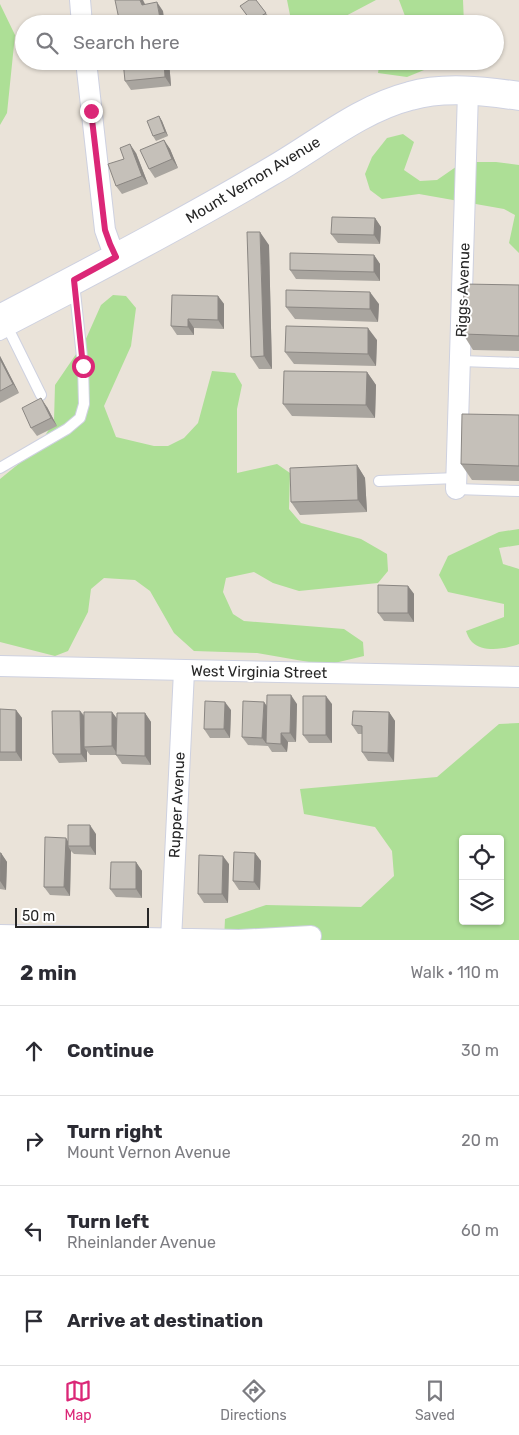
<!DOCTYPE html>
<meta charset="utf-8">
<style>
body{margin:0;font-family:Rubik,sans-serif;background:#f7f7f7;color:#2b2b33}
.controls{position:absolute;right:15px;bottom:15px;display:grid;overflow:hidden;border-radius:5px;box-shadow:0 1px 4px #0004}
.controls button{width:45px;height:45px;display:grid;place-items:center;padding:0;border:0;border-bottom:1px solid #e1e1e2;background:#fff;color:#2b2b33;font:25px sans-serif}
.scale{position:absolute;left:15px;bottom:12px;width:134px;box-sizing:border-box;padding-left:5px;border:2px solid #272727;border-top:0;font-size:14px;line-height:18px;white-space:nowrap;color:#272727;-webkit-text-stroke:4px #fff;paint-order:stroke}
.stop{position:absolute;width:15px;height:15px;margin:-11px;border:4px solid #db2777;border-radius:50%;background:#fff}
.stop.end{background:#db2777;border-color:#fff;box-shadow:0 1px 5px #0008}
.list{margin:0;padding:0;list-style:none}
h2{display:flex;justify-content:space-between;align-items:center;height:65px;margin:0;padding:0 20px;font-size:21px}
h2 small{font-size:16px;font-weight:400;color:#7c7c81}
.list li{display:grid;grid-template-columns:32px 1fr auto;gap:15px;align-items:center;box-sizing:border-box;height:90px;padding:0 20px;border-top:1px solid #e1e1e2}
.list b{display:block;font-size:19px;white-space:nowrap}
.list p{margin:0;font-size:16px;white-space:nowrap;color:#7c7c81}
.list em{font-size:16px;font-style:normal;color:#7c7c81}
.icon{flex:none;width:28px;height:28px;fill:none;stroke:currentColor;stroke-width:2;stroke-linecap:round;stroke-linejoin:round}
.map{position:relative;flex:none;width:519px;height:940px;overflow:hidden}
.search{position:absolute;background:#fff;box-shadow:0 1px 4px #0004;left:15px;right:15px;top:15px;height:55px;display:flex;align-items:center;gap:12px;box-sizing:border-box;padding:0 18px;border-radius:28px;color:#7c7c81;font-size:19px}
.sheet{height:425px;background:#fff}
nav{display:flex;justify-content:space-around;align-items:center;box-sizing:border-box;height:70px;border-top:1px solid #e1e1e2;background:#fff;font-size:14px;color:#7c7c81}
nav a{display:grid;justify-items:center;gap:2px}
nav .on{color:#db2777}
.map>svg:first-child{display:block}
</style>
<div class="map">
<svg width="519" height="940" viewBox="0 0 519 940">
<rect width="100%" height="100%" fill="#eae3d9"/>
<path fill="#addf96" fill-rule="evenodd" d="M287,0H376L340,19H302L290,15Z
M399,0H463L464,24H408Z
M0,4L15,35L7,113L0,125Z
M380,61H446L407,77L378,73Z
M403,134L414,142L404,170L420,181L437,180L463,162H496L519,165V253L509,243L515,215L504,209L419,194L382,199L370,190L365,174L372,157L387,138Z
M113,295L126,296L136,308L131,346L104,406L116,437L154,446H168L184,438L198,423L212,371L235,373L242,385L237,409V473L277,464L290,473L289,509L301,523L361,539L387,554L388,571L378,583L299,591L273,583L254,572L226,578L223,592L233,614L244,621L344,629L363,642L364,656L326,665L257,653L194,651L174,633L150,591L135,580L104,578L91,589L88,612L68,651L55,656L0,642V479L37,449L54,421L55,385L85,341L101,305Z
M519,529V545L499,548L503,564L519,569V644C506,649 483,653 472,642C469,639 467,634 466,631L504,617V604L448,592L439,575L448,556L499,532Z
M519,723V940H224L225,919L266,905L361,907L394,876L392,851L375,827L304,814L300,789L437,777L499,724ZM463,839H500V921H463Z"/>
<g fill="none" stroke-linecap="round" stroke-linejoin="round">
<defs>
<path id="service" d="M3,318L41,395
M0,335L75,296
M461,361L519,363
M0,468L67,429L80,418L84,404L83,366L74,283
M379,481L457,478
M456,489L519,491"/>
<path id="minor" d="M80,0L82,24
M86,61L105,230L110,244L116,257
M456,489L468,92
M0,666L519,677
M0,935L239,940L311,936
M171,940L184,671"/>
<path id="secondary" d="M0,319C91,271 182,224 270,172C316,146 359,109 410,96C444,86 484,91 519,96"/>
</defs>
<use href="#service" stroke="#ced1e0" stroke-width="12"/>
<use href="#minor" stroke="#ced1e0" stroke-width="22"/>
<use href="#secondary" stroke="#ced1e0" stroke-width="30"/>
<use href="#service" stroke="#fff" stroke-width="10"/>
<use href="#minor" stroke="#fff" stroke-width="20"/>
<use href="#secondary" stroke="#fff" stroke-width="28"/>
</g>
<path fill="#a9a59f" d="M256,0L269,17L259,24H253L240,6Z
M169,61L171,86L131,90L125,81Z
M159,116L162,121L168,136L156,141L153,136Z
M164,140L170,149L178,168L155,178L149,169Z
M136,153L148,184L122,194L116,186L124,159Z
M375,218L381,227L380,244L338,243L331,234Z
M269,245L272,369H259L251,357Z
M374,255L380,264V281L296,279L290,270Z
M519,285V351L473,350L463,334Z
M218,296L224,304V329L194,328V335H177L171,326Z
M379,304L378,322L295,319L286,307Z
M377,340L376,366L294,364L285,352Z
M0,356L19,393L0,403Z
M367,372L376,385L375,418L292,416L283,404Z
M47,407L57,426L37,436L31,428Z
M519,415V481L472,480L461,464Z
M357,465L365,478L367,512L300,515L291,502Z
M408,586L414,594V622L384,621L378,613Z
M297,704L296,742H288L287,752H272L268,746L248,745L242,737L267,706Z
M332,704V743H309L303,735Z
M0,709L16,710L22,718V761H0Z
M231,710L230,738H210L204,729Z
M80,711L84,715L112,712L117,719L145,713L151,722V765L122,764L116,755H90L87,751V762L59,763L53,754Z
M389,712L395,721L394,762L368,761L362,752V734H358L352,725Z
M96,834V855L74,854L71,851L70,896L50,895L44,887L68,841Z
M0,853H1L7,862L6,890L0,889Z
M255,853L261,861L260,890H239L233,881Z
M136,862L142,871V898L116,897L110,889Z
M229,864L228,903H204L198,894Z"/>
<path fill="#8a8682" d="M140,0H143L145,4L148,14L142,5Z
M157,2L163,11L165,24H161Z
M164,61H169L171,86L165,77Z
M159,116L162,121L168,136L165,132Z
M164,140L170,149L178,168L172,159Z
M130,144L136,153L148,184L142,176Z
M375,218L381,227L380,244L374,235Z
M260,232L269,245L272,369L264,356Z
M374,255L380,264V281L374,272Z
M370,292L379,304L378,322L370,309Z
M218,296L224,304V329L218,320Z
M188,319L194,328V335L188,327Z
M368,328L377,340L376,366L368,354Z
M0,356L19,393L13,384L0,359Z
M367,372L376,385L375,418L366,405Z
M41,398L47,407L57,426L51,418Z
M357,465L365,478L367,512L358,500Z
M408,586L414,594V622L408,613Z
M291,695L297,704L296,742L290,733Z
M326,696L332,704V743L326,735Z
M225,702L231,710L230,738L224,729Z
M264,702L270,710L266,743L262,738Z
M16,710L22,718V761L16,752Z
M80,711L86,719L84,747L87,751V762L81,754Z
M112,712L118,720V755L112,746Z
M389,712L395,721L394,762L388,753Z
M145,713L151,722V765L145,756Z
M281,733L288,742L287,752L281,744Z
M90,825L96,834V855L90,846Z
M66,838L71,846H68L71,851L70,896L64,887Z
M1,853L7,862L6,890L0,881Z
M255,853L261,861L260,890L254,882Z
M223,856L229,864L228,903L222,894Z
M136,862L142,871V898L136,889Z"/>
<path fill="#c5c0b9" stroke="#8a8682" d="M115,0H140L142,5L157,2L161,24H120Z
M249,0H256L266,13L252,22L240,6Z
M123,61H164L165,77L125,81Z
M159,116L165,132L153,136L147,121Z
M164,140L172,159L149,169L140,150Z
M130,144L142,176L116,186L108,164L124,159L120,148Z
M332,217L375,218L374,235L331,234Z
M247,232H260L264,356L251,357Z
M290,253L374,255V272L290,270Z
M464,284L519,285V336L463,334Z
M286,290L370,292V309L286,307Z
M172,295L218,296V320L188,319V327L171,326Z
M286,326L368,328V354L285,352Z
M0,359L13,384L0,391Z
M284,371L367,372L366,405L283,404Z
M41,398L51,418L31,428L22,408Z
M462,414L519,415V466L461,464Z
M357,465L358,500L291,502L290,468Z
M378,585L408,586V613H378Z
M267,695H291L290,733H281V744L266,743Z
M303,696H326V735H303Z
M205,701L225,702L224,729H204Z
M243,701L264,702L262,738L242,737Z
M0,709L16,710V752H0Z
M52,711H80L81,754H53Z
M353,711L389,712L388,753L362,752V726L352,725Z
M84,712H112V746L84,747Z
M117,713H145V756L116,755Z
M68,825H90V846H68Z
M45,837L66,838L64,887H44Z
M234,852L255,853L254,882L233,881Z
M0,853H1L0,881Z
M199,855L223,856L222,894H198Z
M111,862H136V889H110Z"/>
<g fill="none" stroke-linecap="round" stroke-linejoin="round">
<path stroke="#db2777" stroke-width="6" d="M83,366L74,280L116,257L110,244L105,230L91,111"/>
</g>
<g text-anchor="middle" dominant-baseline="central" stroke-width="4" stroke-linejoin="round" paint-order="stroke">
<g font-size="15" fill="#272727" stroke="#fff">
<text transform="translate(253 180) rotate(-31)">Mount Vernon Avenue</text>
<text transform="translate(463 290) rotate(-88)">Riggs Avenue</text>
<text transform="translate(259 672) rotate(1)">West Virginia Street</text>
<text transform="translate(177 805) rotate(-87)">Rupper Avenue</text>
</g>
</g>
</svg>
<div class="controls">
<button><svg class="icon" aria-label="locate" viewBox="0 0 24 24"><circle cx="12" cy="12" r="6"/><path d="M12 2v4M12 18v4M2 12h4M18 12h4"/></svg></button>
<button><svg class="icon" aria-label="layers" viewBox="0 0 24 24"><path d="M12 4l9 5-9 5-9-5zM3 14l9 5 9-5"/></svg></button>
</div>
<div class="scale">50 m</div>
<div class="stop" style="left:83px;top:366px"></div>
<div class="stop end" style="left:91px;top:111px"></div>
<div class="search"><svg class="icon" aria-label="search" viewBox="0 0 24 24"><circle cx="10" cy="10" r="6"/><path d="M15 15l6 6"/></svg>Search here</div>
</div>
<section class="sheet">
<h2>2 min<small>Walk · 110 m</small></h2>
<ul class="list">
<li><svg class="icon" aria-label="ahead" viewBox="0 0 24 24"><path d="M12 20V5M6 11l6-6 6 6"/></svg><div><b>Continue</b></div><em>30 m</em></li>
<li><svg class="icon" aria-label="right" viewBox="0 0 24 24"><path d="M7 20v-9h11M14 6l5 5-5 5"/></svg><div><b>Turn right</b><p>Mount Vernon Avenue</p></div><em>20 m</em></li>
<li><svg class="icon" aria-label="left" viewBox="0 0 24 24"><path d="M17 20v-9H6M10 6l-5 5 5 5"/></svg><div><b>Turn left</b><p>Rheinlander Avenue</p></div><em>60 m</em></li>
<li><svg class="icon" aria-label="arrive" viewBox="0 0 24 24"><path d="M6 21V4h12l-3 4 3 4H6"/></svg><div><b>Arrive at destination</b></div></li>
</ul>
</section>
<nav>
<a class="on"><svg class="icon" aria-label="map" viewBox="0 0 24 24"><path d="M3 6l6-2 6 2 6-2v14l-6 2-6-2-6 2zM9 4v14M15 6v14"/></svg>Map</a>
<a><svg class="icon" aria-label="directions" viewBox="0 0 24 24"><path d="M12 3l9 9-9 9-9-9zM9 14v-3h6M13 9l2 2-2 2"/></svg>Directions</a>
<a><svg class="icon" aria-label="saved" viewBox="0 0 24 24"><path d="M7 4h10v16l-5-4-5 4z"/></svg>Saved</a>
</nav>
